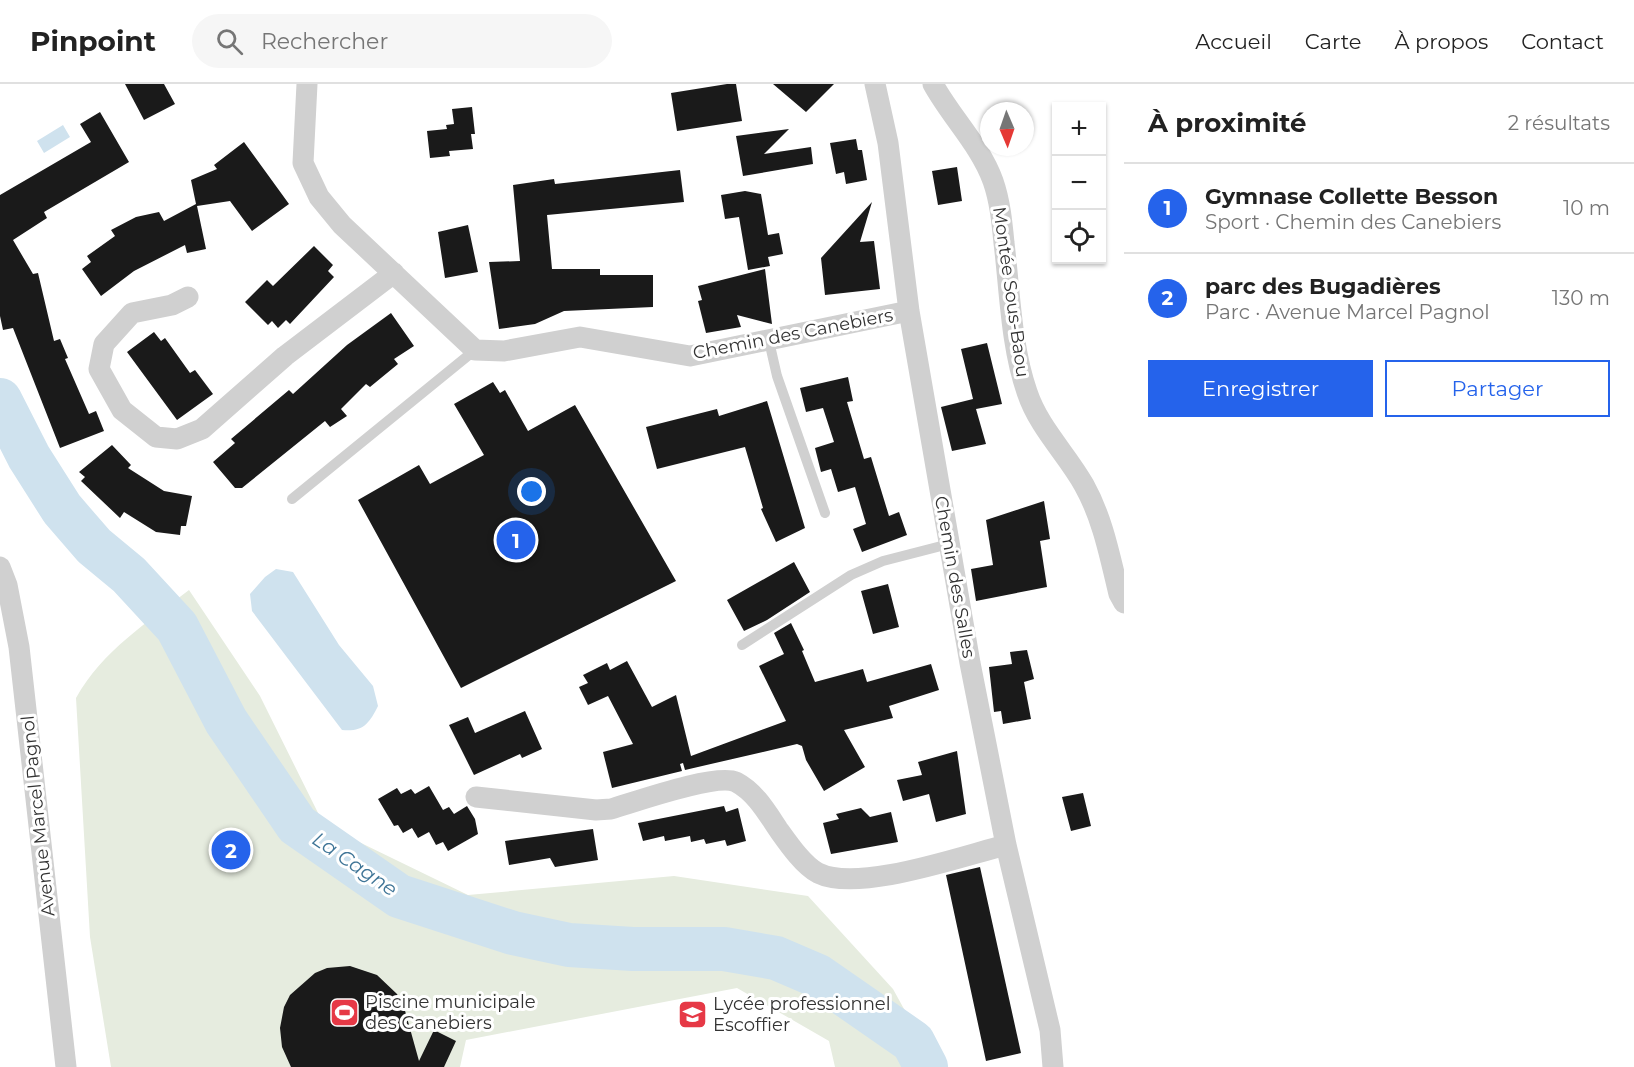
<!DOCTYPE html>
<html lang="fr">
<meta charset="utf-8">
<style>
body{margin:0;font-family:Montserrat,sans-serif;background:#f6f6f6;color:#222}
.controls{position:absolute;right:18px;top:18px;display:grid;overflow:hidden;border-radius:0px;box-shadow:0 2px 4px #0004}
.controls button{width:54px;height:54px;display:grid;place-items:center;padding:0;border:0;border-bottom:2px solid #e0e0e0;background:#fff;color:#222;font:30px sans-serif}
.compass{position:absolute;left:980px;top:18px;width:54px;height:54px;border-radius:50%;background:#fff;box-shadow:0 2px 4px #0004;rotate:178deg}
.you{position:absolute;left:532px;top:408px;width:21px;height:21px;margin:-15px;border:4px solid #fff;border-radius:50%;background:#1a73e8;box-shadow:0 0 0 9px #1a73e833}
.badge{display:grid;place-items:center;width:39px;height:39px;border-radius:50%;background:#2563eb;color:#fff;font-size:20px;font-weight:700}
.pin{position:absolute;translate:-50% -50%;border:3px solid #fff;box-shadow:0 2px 6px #0006}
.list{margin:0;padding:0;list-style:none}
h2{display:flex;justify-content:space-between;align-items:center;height:78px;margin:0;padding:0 24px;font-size:26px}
h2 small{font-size:20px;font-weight:400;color:#767676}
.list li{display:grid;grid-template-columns:39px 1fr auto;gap:18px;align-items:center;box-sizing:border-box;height:90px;padding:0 24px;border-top:2px solid #e0e0e0}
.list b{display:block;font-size:22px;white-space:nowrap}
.list p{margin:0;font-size:20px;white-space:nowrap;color:#767676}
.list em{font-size:20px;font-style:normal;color:#767676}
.actions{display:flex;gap:12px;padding:18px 24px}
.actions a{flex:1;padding:14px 0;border:2px solid #2563eb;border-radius:0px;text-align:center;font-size:21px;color:#2563eb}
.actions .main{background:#2563eb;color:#fff}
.icon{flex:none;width:33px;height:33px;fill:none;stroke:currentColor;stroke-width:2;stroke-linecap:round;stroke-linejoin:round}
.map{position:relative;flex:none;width:1124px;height:983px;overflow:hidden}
header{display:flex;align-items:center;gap:36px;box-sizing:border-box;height:84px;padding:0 30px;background:#fff;border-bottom:2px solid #e0e0e0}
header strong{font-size:28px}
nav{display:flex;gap:33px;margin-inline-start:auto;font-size:21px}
.search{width:420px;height:54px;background:#f6f6f6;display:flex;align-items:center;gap:15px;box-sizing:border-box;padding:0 21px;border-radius:33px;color:#767676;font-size:22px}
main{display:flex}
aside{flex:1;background:#fff}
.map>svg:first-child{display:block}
</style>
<header>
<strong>Pinpoint</strong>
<div class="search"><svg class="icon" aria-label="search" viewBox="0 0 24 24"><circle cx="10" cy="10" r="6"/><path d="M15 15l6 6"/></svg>Rechercher</div>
<nav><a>Accueil</a><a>Carte</a><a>À propos</a><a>Contact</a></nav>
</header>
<main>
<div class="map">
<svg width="1124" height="983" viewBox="0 0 1124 983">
<rect width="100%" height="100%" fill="#fff"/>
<path fill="#e6ecdf" d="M189,506L260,612L324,741L468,811L674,792L808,812L893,905L936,983H835L829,957L737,904L466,956L460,983H111L90,853L76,614C103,566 147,539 189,506Z"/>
<path fill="#cfe2ee" d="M63,41L70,53L44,69L37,57Z
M276,485L293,488L339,561L373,602L378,622C369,640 363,648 342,646L252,527L250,510L265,493Z"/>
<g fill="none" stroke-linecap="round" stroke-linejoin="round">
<path stroke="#cfe2ee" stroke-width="44" d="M0,316L29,373L62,425L94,462L129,491L177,543L226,637L297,741L399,812L513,849L569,861L633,865H724L776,874L818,892L913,958L926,983"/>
</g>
<path fill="#1a1a1a" d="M125,0H164L175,20L144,36Z
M727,0H736L742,37L677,47L671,9Z
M773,0H834L806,28Z
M472,23L475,50H471L473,65L449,67L450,72L430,74L427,47L447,45L446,41L454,40L452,25Z
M100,28L129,78L44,128L47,134L13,156L33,190L38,189L54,257L60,255L68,274L65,275L89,330L96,327L104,347L60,364L13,244L3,246L0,232V111L91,58L80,40Z
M789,45L764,70L811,63L813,80L743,92L736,52Z
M856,55L858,66H862L867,96L846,100L844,88L836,90L830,59Z
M244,58L289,120L252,147L230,117L197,122L206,165L187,169L185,161L134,187L101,212L82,185L91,178L87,172L115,152L111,146L136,133L159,128L164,137L196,120L191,96L217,85L214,81Z
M957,83L962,117L938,121L932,87Z
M680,86L684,118L547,131L552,185H600V191H653V223L564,227L535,240L499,245L489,178L520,177L513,101L554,95L555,100Z
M745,107L761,110L768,151L779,149L783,170L768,173L770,182L748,186L739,133L725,135L721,111Z
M872,118L860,158L874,157L880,205L825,211L821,174Z
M468,141L478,188L445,194L438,148Z
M314,162L333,181L328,187L334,193L290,240L286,236L278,244L272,237L268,241L245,218L267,196L273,202Z
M765,185L772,240L737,231L741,243L706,249L698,217L702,216L698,202Z
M391,229L414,262L394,275L398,280L370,303L366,300L341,325L347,332L330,343L325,337L242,404H235L213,378L235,359L231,355L289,306L293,310L347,261Z
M154,248L161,257L165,254L190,289L195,286L213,310L177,336L127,268Z
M987,259L1002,320L976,325L986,360L952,367L941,323L973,315L961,265Z
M848,293L853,317L847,318L864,375L871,373L889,432L899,428L907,451L862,468L853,445L866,440L855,403L838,408L831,385L821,388L815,364L834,358L823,324L806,328L800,304Z
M493,298L500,309L505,306L528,347L575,321L676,497L461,604L358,416L419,381L430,400L484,371L454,320Z
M767,317L805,444L776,458L761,425L763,424L745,363L657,385L646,343L717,325L719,332Z
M112,361L131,381L128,384L164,407L192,412L186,442H181L180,451L156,448L124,428L120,434L81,397L85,393L79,388Z
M1044,417L1050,455L1040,457L1047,503L976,517L971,485L993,481L986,436Z
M794,478L810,508L767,536L744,547L727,516Z
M888,500L899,543L873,550L861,507Z
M791,539L804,566L802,567L815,598L863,585L867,598L931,580L939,606L889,622L893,634L844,646L865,683L824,707L806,676L802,662L797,660L685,686L683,679L680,680L682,687L612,704L603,668L633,660L608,612L588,621L579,603L588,599L583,591L607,579L610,586L627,577L652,623L676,611L691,672L786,637L759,582L784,570L774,549Z
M1027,566L1034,595L1024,598L1031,635L1003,640L1001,627L994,628L989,583L1012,580L1010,568Z
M525,627L542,665L522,674L520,670L474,691L449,641L468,633L475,649Z
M957,667L966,730L936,738L929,710L903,717L897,696L922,691L918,678Z
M429,702L443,726L449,723L454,730L467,722L475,735L478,750L448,767L443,758L436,761L429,748L418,754L412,744L403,749L398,741L394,742L378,715L397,704L401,710L411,705L415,710Z
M1083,709L1091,742L1071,747L1062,713Z
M724,722L726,728L738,724L746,757L727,762L725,756L706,760L704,755L691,758L690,752L665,757L664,752L643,757L638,739Z
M861,724L870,733L891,728L898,758L831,770L823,739L839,735L836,730Z
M593,745L598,776L555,783L550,774L509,781L505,757Z
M980,783L1021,969L986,977L946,791Z
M350,882L377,891L397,910L404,923L419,977L434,946L456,957L444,983H291L282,963L280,944L284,923L290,911L315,889L327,884Z"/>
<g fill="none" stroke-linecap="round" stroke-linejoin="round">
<path stroke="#d0d0d0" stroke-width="10" d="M769,257L777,292L825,429
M292,415L475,266
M742,561L851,491L883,477L949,460"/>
<path stroke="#d0d0d0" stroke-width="21" d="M307,0L303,79L319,113L342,141L475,266L504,267L580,253L690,272L909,227
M875,0L888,59L909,227L970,579L1006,761L1050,946L1053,983
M933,0C951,33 980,61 993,97C1000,117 1002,138 1004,159C1010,208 1011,262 1027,308C1039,344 1066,369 1084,401C1103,435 1110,473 1119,510L1124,519
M188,213L172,221L132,229L104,260L99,285L122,326L156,353L177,355L202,345L285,272L394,189
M0,483L7,501L19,563L66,983
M476,713L596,726L611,725C635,718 716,689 736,698C755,708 766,727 778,745C788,759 803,781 818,789C858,809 962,772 1006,761"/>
</g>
<defs>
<symbol id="stadium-square" viewBox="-11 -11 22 22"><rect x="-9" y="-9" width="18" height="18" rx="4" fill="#e63946" stroke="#fff"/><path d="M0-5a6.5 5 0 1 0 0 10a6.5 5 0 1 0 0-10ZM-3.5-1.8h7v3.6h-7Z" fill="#fff"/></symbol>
<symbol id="school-square" viewBox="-11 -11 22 22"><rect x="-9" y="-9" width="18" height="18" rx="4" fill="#e63946" stroke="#fff"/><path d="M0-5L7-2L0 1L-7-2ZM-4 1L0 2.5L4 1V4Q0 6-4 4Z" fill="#fff"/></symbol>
</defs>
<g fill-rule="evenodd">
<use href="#stadium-square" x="328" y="912" width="33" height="33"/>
<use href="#school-square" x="676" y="914" width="33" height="33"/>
</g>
<g text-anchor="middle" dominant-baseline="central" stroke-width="6" stroke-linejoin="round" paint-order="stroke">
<g font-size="18" fill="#333" stroke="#fff">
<text transform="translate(1011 208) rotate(82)">Montée Sous-Baou</text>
<text transform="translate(793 250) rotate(-11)">Chemin des Canebiers</text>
<text transform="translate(955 493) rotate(80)">Chemin des Salles</text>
<text transform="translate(38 732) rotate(-96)">Avenue Marcel Pagnol</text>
</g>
<g font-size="18" fill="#333" stroke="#fff" text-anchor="start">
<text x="365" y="918">Piscine municipale<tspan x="365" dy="21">des Canebiers</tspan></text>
<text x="713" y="920">Lycée professionnel<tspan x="713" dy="21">Escoffier</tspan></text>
</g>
<g font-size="20" font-style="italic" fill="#3f7597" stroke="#fff">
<text transform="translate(355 780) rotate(34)">La Cagne</text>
</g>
</g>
</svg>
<div class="controls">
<button>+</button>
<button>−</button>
<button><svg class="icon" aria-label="locate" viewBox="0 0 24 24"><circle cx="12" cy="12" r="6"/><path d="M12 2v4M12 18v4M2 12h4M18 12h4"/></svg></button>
</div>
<svg class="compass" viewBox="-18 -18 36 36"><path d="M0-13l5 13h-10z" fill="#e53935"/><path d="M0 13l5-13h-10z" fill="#767676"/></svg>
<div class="you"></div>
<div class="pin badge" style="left:516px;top:456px">1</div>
<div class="pin badge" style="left:231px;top:766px">2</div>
</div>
<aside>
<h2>À proximité<small>2 résultats</small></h2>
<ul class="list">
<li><span class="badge">1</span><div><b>Gymnase Collette Besson</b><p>Sport · Chemin des Canebiers</p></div><em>10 m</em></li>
<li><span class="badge">2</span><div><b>parc des Bugadières</b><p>Parc · Avenue Marcel Pagnol</p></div><em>130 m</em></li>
</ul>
<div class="actions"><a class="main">Enregistrer</a><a>Partager</a></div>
</aside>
</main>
